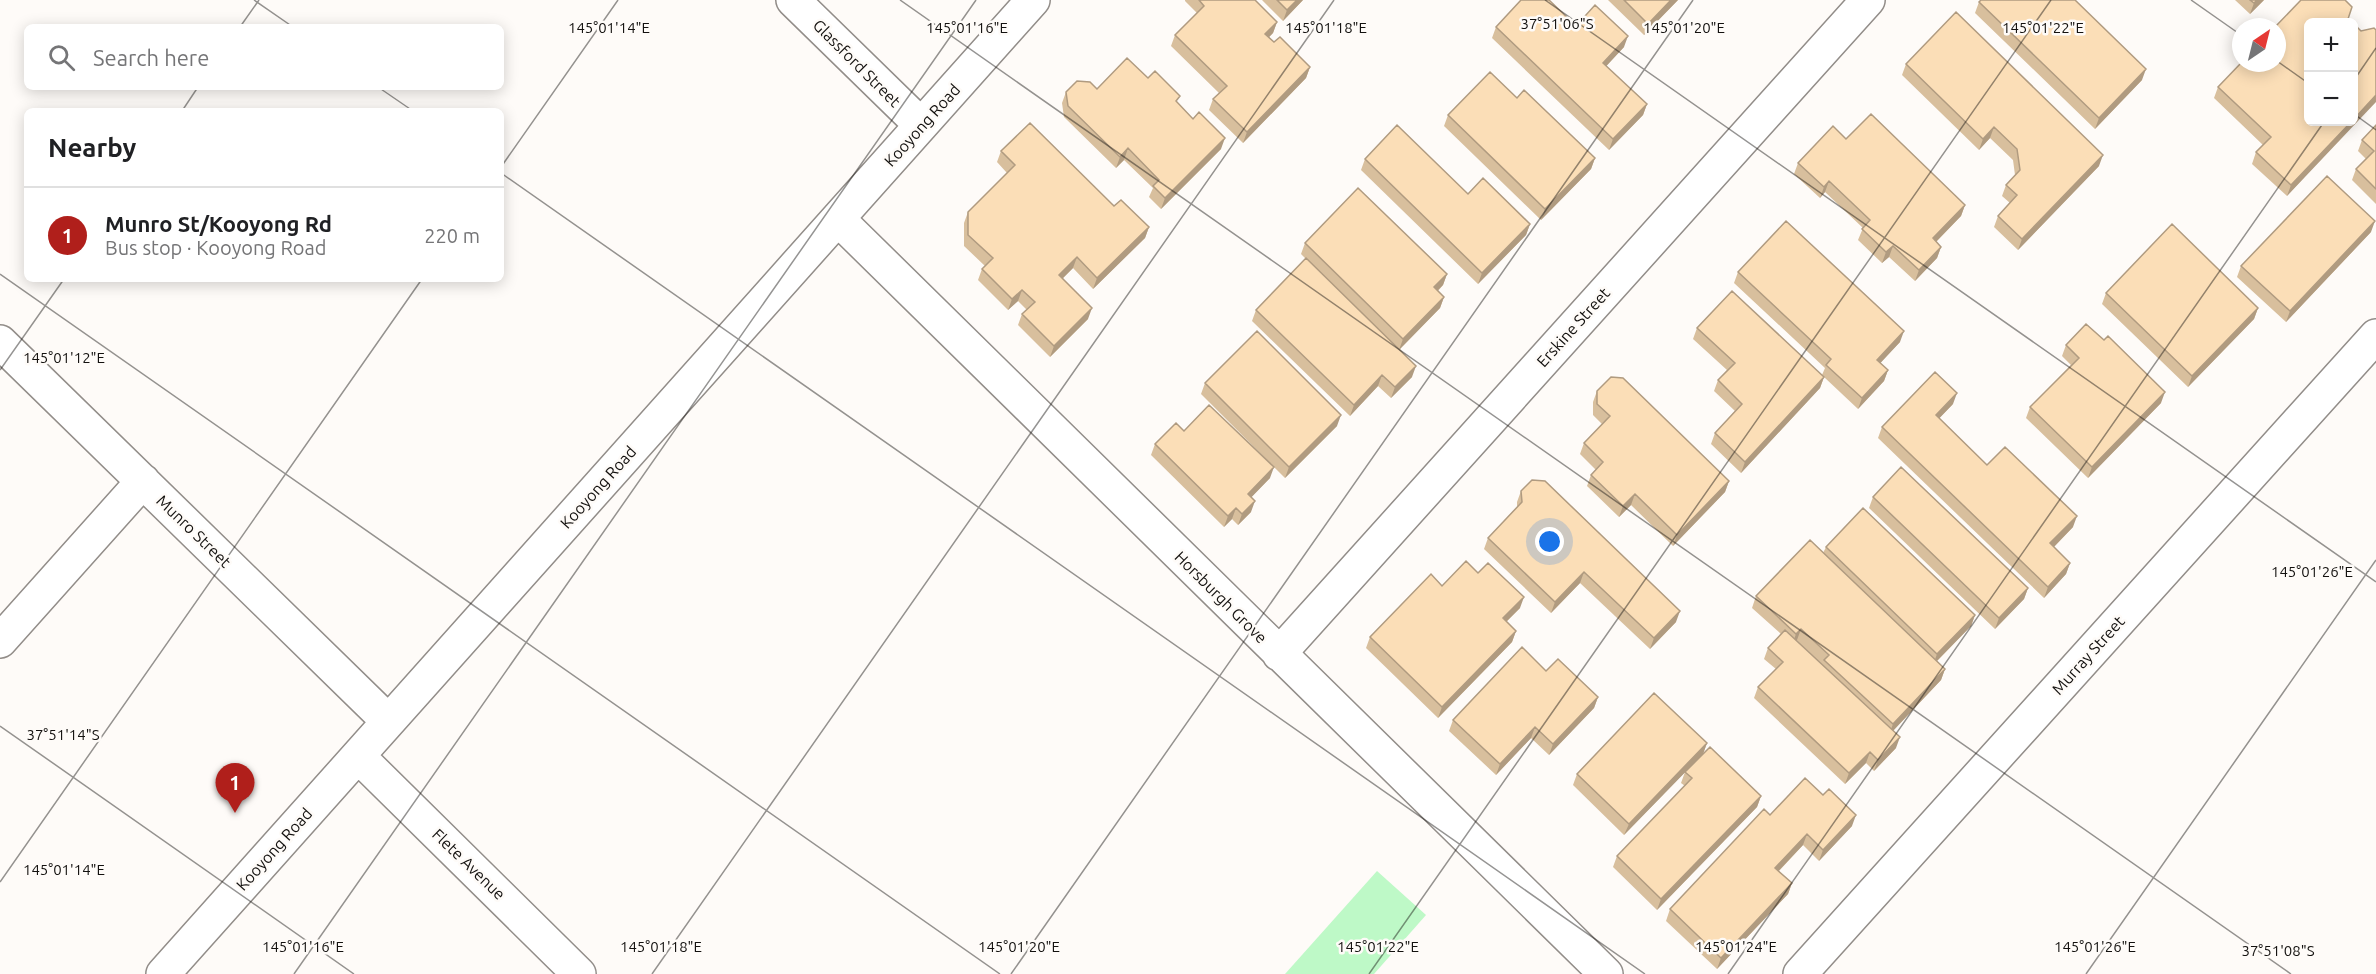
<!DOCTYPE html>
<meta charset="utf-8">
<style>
body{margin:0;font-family:Ubuntu,sans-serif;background:#f2f2f2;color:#202124}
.controls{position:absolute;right:18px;top:18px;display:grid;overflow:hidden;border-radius:9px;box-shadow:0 3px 15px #0003}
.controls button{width:54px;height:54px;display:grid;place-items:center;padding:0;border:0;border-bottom:2px solid #e0e0e0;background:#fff;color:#202124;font:30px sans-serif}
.compass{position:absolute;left:2232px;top:18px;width:54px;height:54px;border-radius:50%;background:#fff;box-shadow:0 3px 15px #0003;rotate:35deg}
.you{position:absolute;left:1550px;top:542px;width:21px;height:21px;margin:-15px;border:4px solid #fff;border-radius:50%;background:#1a73e8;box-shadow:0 0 0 9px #1a73e833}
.badge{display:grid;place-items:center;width:39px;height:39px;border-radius:50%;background:#b01f1b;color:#fff;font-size:20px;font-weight:700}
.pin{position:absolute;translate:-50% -50px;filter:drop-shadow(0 2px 3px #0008)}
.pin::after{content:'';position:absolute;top:32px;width:21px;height:18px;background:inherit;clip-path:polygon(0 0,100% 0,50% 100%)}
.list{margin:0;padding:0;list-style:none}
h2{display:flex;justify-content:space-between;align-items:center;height:78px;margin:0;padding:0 24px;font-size:26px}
h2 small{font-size:20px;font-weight:400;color:#757577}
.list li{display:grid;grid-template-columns:39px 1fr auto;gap:18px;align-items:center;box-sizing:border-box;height:96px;padding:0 24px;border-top:2px solid #e0e0e0}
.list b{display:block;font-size:22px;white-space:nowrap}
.list p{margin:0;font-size:20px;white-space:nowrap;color:#757577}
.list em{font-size:20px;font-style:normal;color:#757577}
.icon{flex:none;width:33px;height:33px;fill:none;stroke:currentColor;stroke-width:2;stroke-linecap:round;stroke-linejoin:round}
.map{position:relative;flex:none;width:2376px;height:974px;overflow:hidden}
.search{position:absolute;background:#fff;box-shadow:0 3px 15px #0003;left:24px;top:24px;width:480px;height:66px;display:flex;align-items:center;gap:15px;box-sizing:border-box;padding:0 21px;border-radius:9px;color:#757577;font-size:22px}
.panel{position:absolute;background:#fff;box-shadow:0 3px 15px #0003;left:24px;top:108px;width:480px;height:174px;border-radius:9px}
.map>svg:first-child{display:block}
</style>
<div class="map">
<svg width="2376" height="974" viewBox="0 0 2376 974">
<rect width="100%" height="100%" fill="#fefbf8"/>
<path fill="#bef9c7" d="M1377,871L1426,915L1374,974H1285Z"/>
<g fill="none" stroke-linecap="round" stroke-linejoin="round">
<defs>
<path id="minor" d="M793,0L921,125
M838,219L1606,974
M0,342L388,721
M0,641L143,481
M1279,654L1868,0
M358,756L579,974
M163,974L1033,0
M1800,974L2376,336"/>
</defs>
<use href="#minor" stroke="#928d89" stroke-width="36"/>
<use href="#minor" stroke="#fff" stroke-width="33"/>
</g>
<path fill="#d8bf9d" d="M1185,0H1255L1277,22L1273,33L1269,37L1274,42L1310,67L1306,78L1243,143L1209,110L1213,99L1219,93L1171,46L1175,35L1197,13L1185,1Z
M1262,0H1303L1283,21Z
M1608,0H1678L1644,35Z
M2235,0H2264L2250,14Z
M1979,2L2142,80L2095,129L1975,13Z
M2348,19L2354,122L2287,196L2252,164L2256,152L2263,145L2214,98L2218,87Z
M1576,26L1624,47L1606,66L1647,104L1643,115L1609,150L1492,38L1496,27Z
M1906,64L2099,166L2018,250L1994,227L1998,216L2010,203L2002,196L2006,185L2015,175L2013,160L1990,138L1979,150L1902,75Z
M1148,78L1178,103L1221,149L1161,209L1149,197L1153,188L1124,160L1116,168L1064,117L1062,103L1066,92L1097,89Z
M1448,115L1595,158L1591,169L1541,220L1444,126Z
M2376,125V204L2352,180L2356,169L2366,159L2358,151L2362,140Z
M1846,139L1965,205L1961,216L1936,242L1941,247L1937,258L1915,281L1889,257L1882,263L1858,240L1863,228L1825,192L1820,198L1794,174L1798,163Z
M1001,151L1114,206L1149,227L1145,238L1093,289L1073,268L1063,278L1088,319L1050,357L1018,325L1022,314L1027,310L1018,301L1008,310L978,280L982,269L985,266L964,246V223L968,212L1007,173L997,162Z
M1365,159L1468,194L1530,224L1526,235L1478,284L1361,170Z
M2371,232L2286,322L2237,277L2241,266Z
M1305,243L1447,274L1443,285L1438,291L1444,297L1440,308L1400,349L1412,377L1391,398L1378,386L1350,416L1252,321L1256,310L1306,259L1301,254Z
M1738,272L1900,342L1880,363L1888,370L1884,381L1858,409L1824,377L1820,388L1741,473L1711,444L1715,433L1735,411L1714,391L1718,380L1727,370L1693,339L1697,328L1822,375L1825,368L1734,283Z
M2106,293L2258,308L2254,319L2188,387L2102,304Z
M2104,340L2161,403L2088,478L2026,418L2030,407L2071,365L2062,356L2066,345Z
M1205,383L1337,426L1285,478L1201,394Z
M1597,391L1729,481L1725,492L1673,546L1631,505L1619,517L1587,486L1591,475L1596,470L1580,454L1584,443L1602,424L1593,415V402Z
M1953,404L1939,418L1987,465L2073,527L2054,547L2070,563L2066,574L2044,598L1878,438L1882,427Z
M1184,431L1270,478L1251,497V512L1238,525L1232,519L1224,527L1151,455L1155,444Z
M1521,491L1676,622L1650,649L1580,583L1551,613L1484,549L1488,538L1517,507V502Z
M1873,497L2028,588L2024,599L1995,629L1869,508Z
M1826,547L1975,615L1971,626L1937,661L1945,669L1941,680L1893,731L1896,748L1874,771L1866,763L1845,784L1754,698L1758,687L1776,669L1764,659L1768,648L1781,634L1752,608L1756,596L1823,553Z
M1478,573L1520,608L1506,622L1516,631L1512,642L1438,718L1366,648L1370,637Z
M1546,671L1598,697L1594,708L1549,755L1531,738L1496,775L1449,731L1453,720Z
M1707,743L1703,754L1761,796L1757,807L1657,910L1613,867L1617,856L1685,786L1681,783L1685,772L1624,835L1573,785L1577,774Z
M1770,815L1852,826L1819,861L1803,845L1779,871L1792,883L1788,894L1717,969L1666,921L1670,909Z"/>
<path fill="#b09b80" d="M1297,0H1303L1283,21L1287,10Z
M1671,0H1678L1644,35L1648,24Z
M2257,0H2264L2250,14L2254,3Z
M1277,22L1273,33L1261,45L1265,34Z
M1628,36L1624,47L1599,74L1603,63Z
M1310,67L1306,78L1243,143L1247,132Z
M2146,69L2142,80L2095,129L2099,118Z
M2376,95V102L2287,196L2291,185L2351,122H2354V119Z
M1647,104L1643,115L1609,150L1613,139Z
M1994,127L1990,138L1979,150L1983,139Z
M1225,138L1221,149L1161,209L1165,198Z
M1128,148L1124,160L1116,168L1120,157Z
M2103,155L2099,166L2018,250L2022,239Z
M1595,158L1591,169L1541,220L1545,209Z
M1829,181L1825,192L1820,198L1824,187Z
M1965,205L1961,216L1929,249L1933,238Z
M2375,221L2371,232L2286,322L2290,311Z
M1530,224L1526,235L1478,284L1482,273Z
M1149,227L1145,238L1093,289L1097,278Z
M1893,246L1889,257L1882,263L1886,252Z
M1941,247L1937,258L1915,281L1919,270Z
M1077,257L1073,268L1055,286L1059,275Z
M1447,274L1443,285L1430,298L1434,287Z
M1022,290L1018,301L1008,310L1012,299Z
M1444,297L1440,308L1399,350L1403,339Z
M1092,308L1088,319L1050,357L1054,346Z
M2258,308L2254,319L2188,387L2192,376Z
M1904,331L1900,342L1873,371L1877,360Z
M1416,366L1412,377L1391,398L1395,387Z
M1888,370L1884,381L1858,409L1862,398Z
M1382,375L1378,386L1350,416L1354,405Z
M1824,377L1820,388L1741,473L1745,462Z
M2165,392L2161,403L2088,478L2092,467Z
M1957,393L1953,404L1932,426L1936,415Z
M1341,415L1337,426L1285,478L1289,467Z
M1274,467L1270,478L1244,505L1248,494Z
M1729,481L1725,492L1673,546L1677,535Z
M1635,494L1631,505L1619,517L1623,506Z
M1255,501L1251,512L1238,525L1242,514Z
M1236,508L1232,519L1224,527L1228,516Z
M2077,516L2073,527L2046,555L2050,543Z
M2070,563L2066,574L2044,598L2048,587Z
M1584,572L1580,583L1551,613L1555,602Z
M2028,588L2024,599L1995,629L1999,618Z
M1524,597L1520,608L1499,629L1503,618Z
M1680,611L1676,622L1650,649L1654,638Z
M1975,615L1971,626L1933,665L1937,654Z
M1801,629L1797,640L1792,645L1796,634Z
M1516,631L1512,642L1438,718L1442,707Z
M1945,669L1941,680L1889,735L1893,724Z
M1598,697L1594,708L1549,755L1553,744Z
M1535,727L1531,738L1496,775L1500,764Z
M1900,737L1896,748L1874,771L1878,760Z
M1707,743L1703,754L1624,835L1629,824Z
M1870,752L1866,763L1845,784L1849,773Z
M1761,796L1757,807L1657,910L1661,899Z
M1856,815L1852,826L1819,861L1823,850Z
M1807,834L1803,845L1771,879L1775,868Z
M1792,883L1788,894L1717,969L1721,958Z"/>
<path fill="#fbdeb7" stroke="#b09b80" stroke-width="1.5" d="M1199,0H1255L1277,22L1265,34L1274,42L1280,37L1310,67L1247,132L1213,99L1227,86L1175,35L1204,6Z
M1277,0H1297L1287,10Z
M1521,0H1549L1576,26L1595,5L1628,36L1603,63L1647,104L1613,139L1496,27Z
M1624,0H1671L1648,24Z
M1981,0H2075L2146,69L2099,118L1979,2Z
M2250,0H2257L2254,3Z
M2301,0H2345L2352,7L2348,19L2352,22H2308V122H2351L2291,185L2256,152L2271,137L2218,87L2241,63H2277V27H2275Z
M1956,12L2103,155L2022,239L1998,216L2017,195L2006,185L2020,170L2017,149L1994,127L1983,139L1906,64Z
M2354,24L2361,31L2374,28L2376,30V95L2354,119Z
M1127,58L1148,78L1155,71L1180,96L1176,101L1193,119L1199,112L1225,138L1165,198L1153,186L1159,180L1128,148L1120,157L1068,106L1066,92L1077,81L1090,82L1097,89Z
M1490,72L1517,98L1524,90L1595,158L1545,209L1448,115Z
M1871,114L1965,205L1933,238L1941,247L1919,270L1893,246L1886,252L1862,229L1870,220L1829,181L1824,187L1798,163L1833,126L1846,139Z
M1030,123L1114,206L1121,200L1149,227L1097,278L1077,257L1059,275L1092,308L1054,346L1022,314L1035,302L1022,290L1012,299L982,269L993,258L968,235V212L1015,165L1001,151Z
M1397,125L1468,194L1483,178L1530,224L1482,273L1365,159Z
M2376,125V189L2356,169L2374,151L2362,140Z
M2327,176L2375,221L2290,311L2241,266Z
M1358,188L1447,274L1434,287L1444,297L1403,339L1305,243Z
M1786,221L1904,331L1877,360L1888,370L1862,398L1826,365L1831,359L1738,272Z
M2172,224L2258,308L2192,376L2106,293Z
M1306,258L1416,366L1395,387L1382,375L1354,405L1256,310Z
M1732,291L1824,377L1745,462L1715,433L1742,404L1718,380L1735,363L1697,328Z
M2086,324L2104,340L2108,336L2165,392L2092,467L2030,407L2079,358L2066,345Z
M1257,331L1341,415L1289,467L1205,383Z
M1935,372L1957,393L1936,415L1987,465L2005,447L2077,516L2050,543L2070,563L2048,587L1882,427Z
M1611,377L1623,378L1729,481L1677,535L1635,494L1623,506L1591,475L1603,462L1584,443L1610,416L1597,404V391Z
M1209,405L1274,467L1248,494L1255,501L1242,514L1236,508L1228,516L1155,444L1176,423L1184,431Z
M1901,467L2028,588L1999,618L1873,497Z
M1532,480L1545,481L1680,611L1654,638L1584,572L1555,602L1488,538L1522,502L1521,491Z
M1863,508L1975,615L1937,654L1826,547Z
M1810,540L1945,669L1893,724L1824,660L1829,655L1801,629L1796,634L1756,596Z
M1466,561L1478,573L1488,563L1524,597L1503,618L1516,631L1442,707L1370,637L1431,574L1442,586Z
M1785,630L1900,737L1878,760L1870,752L1849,773L1758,687L1783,662L1768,648Z
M1522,647L1546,671L1558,659L1598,697L1553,744L1535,727L1500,764L1453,720Z
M1654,693L1707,743L1629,824L1577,774Z
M1710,747L1761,796L1661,899L1617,856L1692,778L1685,772Z
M1805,778L1823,795L1829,789L1856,815L1823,850L1807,834L1775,868L1792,883L1721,958L1670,909L1764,809L1770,815Z"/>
<path fill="none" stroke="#13110f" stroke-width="1.5" stroke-opacity="0.45" d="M254,0L293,27M900,0L2291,974M1545,0L2376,582M2191,0L2241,35M240,27L259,0M2277,61L2308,83M2354,80L2376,48M378,87L413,111M182,111L198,87M2354,114L2376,130M501,167L618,0M501,173L1645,974M0,274L1000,974M0,370L64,279M0,726L354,974M0,882L422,279M294,974L976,0M652,974L1334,0M1011,974L1693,0M1369,974L2051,0M1728,974L2324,122M2086,974L2376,560"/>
<g text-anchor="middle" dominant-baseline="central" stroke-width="5" stroke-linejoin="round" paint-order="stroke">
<g font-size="16" fill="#13110f" stroke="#fefbf8">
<text transform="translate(857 63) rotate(45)">Glassford Street</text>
<text transform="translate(922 125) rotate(-48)">Kooyong Road</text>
<text transform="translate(1573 327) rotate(-48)">Erskine Street</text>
<text transform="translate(598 487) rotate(-48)">Kooyong Road</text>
<text transform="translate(194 531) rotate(44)">Munro Street</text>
<text transform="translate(1221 597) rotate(45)">Horsburgh Grove</text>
<text transform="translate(2088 655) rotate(-48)">Murray Street</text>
<text transform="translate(274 849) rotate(-48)">Kooyong Road</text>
<text transform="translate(469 864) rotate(44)">Flete Avenue</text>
</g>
</g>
<g font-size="15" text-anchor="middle" fill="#13110f" stroke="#fefbf8" stroke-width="5" stroke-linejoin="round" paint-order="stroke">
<text x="1557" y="29">37°51'06"S</text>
<text x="609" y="33">145°01'14"E</text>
<text x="967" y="33">145°01'16"E</text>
<text x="1326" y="33">145°01'18"E</text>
<text x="1684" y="33">145°01'20"E</text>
<text x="2043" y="33">145°01'22"E</text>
<text x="64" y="363">145°01'12"E</text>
<text x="2312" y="577">145°01'26"E</text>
<text x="63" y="740">37°51'14"S</text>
<text x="64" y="875">145°01'14"E</text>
<text x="303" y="952">145°01'16"E</text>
<text x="661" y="952">145°01'18"E</text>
<text x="1019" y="952">145°01'20"E</text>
<text x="1378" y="952">145°01'22"E</text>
<text x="1736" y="952">145°01'24"E</text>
<text x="2095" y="952">145°01'26"E</text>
<text x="2278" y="956">37°51'08"S</text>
</g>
</svg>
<div class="controls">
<button>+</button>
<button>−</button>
</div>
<svg class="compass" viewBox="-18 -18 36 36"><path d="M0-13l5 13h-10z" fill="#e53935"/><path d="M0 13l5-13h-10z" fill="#757577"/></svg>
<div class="you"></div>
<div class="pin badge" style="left:235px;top:813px">1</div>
<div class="search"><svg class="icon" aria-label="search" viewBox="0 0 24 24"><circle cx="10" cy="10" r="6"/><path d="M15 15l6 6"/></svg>Search here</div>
<section class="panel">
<h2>Nearby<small></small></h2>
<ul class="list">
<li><span class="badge">1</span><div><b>Munro St/Kooyong Rd</b><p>Bus stop · Kooyong Road</p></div><em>220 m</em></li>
</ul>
</section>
</div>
